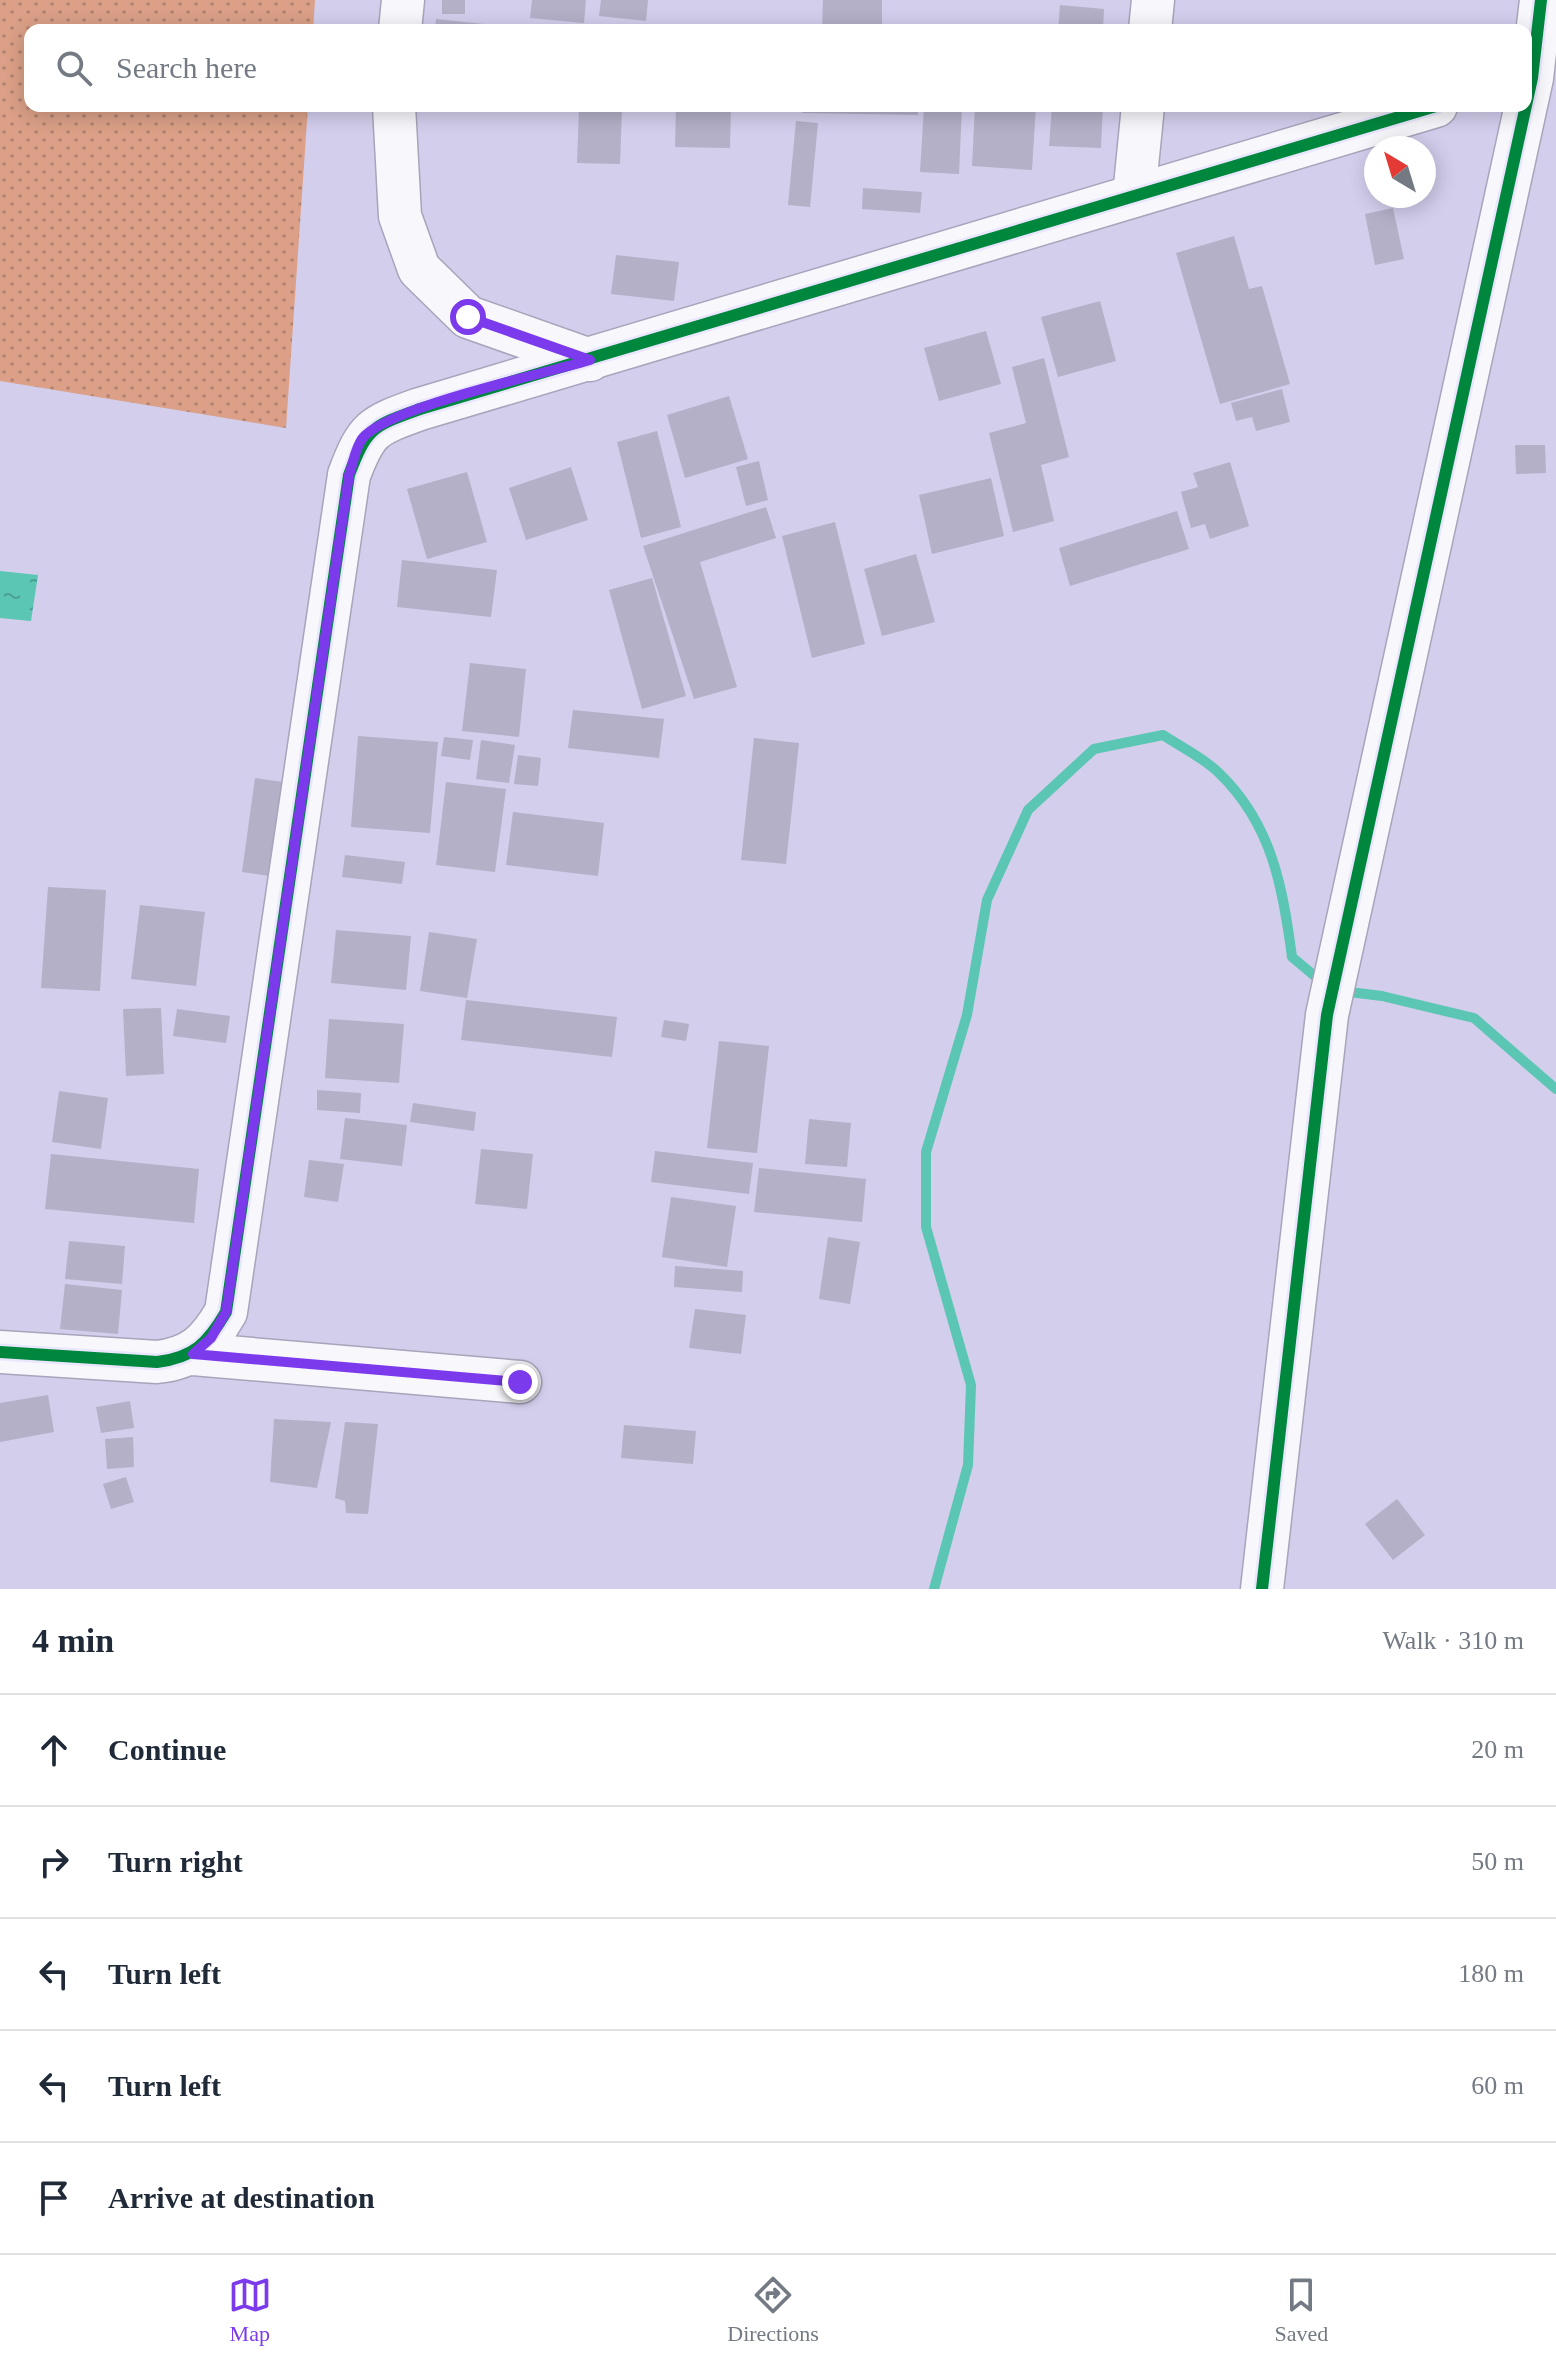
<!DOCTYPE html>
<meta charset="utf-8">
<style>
body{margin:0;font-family:Georgia,serif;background:#f6f6f7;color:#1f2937}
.compass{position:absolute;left:1364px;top:136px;width:72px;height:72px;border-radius:50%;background:#fff;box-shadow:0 4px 20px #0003;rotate:322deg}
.stop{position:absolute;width:24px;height:24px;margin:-18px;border:6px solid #7c3aed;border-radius:50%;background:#fff}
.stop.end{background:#7c3aed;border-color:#fff;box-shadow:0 2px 8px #0008}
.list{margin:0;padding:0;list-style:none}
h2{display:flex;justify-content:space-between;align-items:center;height:104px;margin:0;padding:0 32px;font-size:34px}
h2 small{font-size:26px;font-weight:400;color:#747a83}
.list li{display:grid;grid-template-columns:52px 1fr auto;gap:24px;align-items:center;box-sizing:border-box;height:112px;padding:0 32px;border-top:2px solid #e0e1e3}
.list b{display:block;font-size:30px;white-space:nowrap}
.list em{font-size:26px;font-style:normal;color:#747a83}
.icon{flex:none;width:44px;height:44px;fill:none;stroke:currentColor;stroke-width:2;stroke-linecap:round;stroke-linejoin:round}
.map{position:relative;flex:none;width:1556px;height:1589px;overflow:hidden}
.search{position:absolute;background:#fff;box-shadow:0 4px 20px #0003;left:24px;right:24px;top:24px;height:88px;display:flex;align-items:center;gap:20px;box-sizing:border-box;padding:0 28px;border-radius:16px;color:#747a83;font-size:30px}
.sheet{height:664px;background:#fff}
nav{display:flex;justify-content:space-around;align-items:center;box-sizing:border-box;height:112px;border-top:2px solid #e0e1e3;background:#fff;font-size:22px;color:#747a83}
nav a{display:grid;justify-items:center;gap:4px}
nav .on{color:#7c3aed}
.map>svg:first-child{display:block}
</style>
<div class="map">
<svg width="1556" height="1589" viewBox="0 0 1556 1589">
<defs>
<pattern id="grass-dots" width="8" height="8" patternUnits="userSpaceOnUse" patternTransform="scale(2)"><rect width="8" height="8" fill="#dba087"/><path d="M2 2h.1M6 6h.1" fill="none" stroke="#b28370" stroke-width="1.8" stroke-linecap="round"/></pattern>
<pattern id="water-ripples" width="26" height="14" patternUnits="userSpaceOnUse" patternTransform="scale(2)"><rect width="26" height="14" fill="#5bc6b4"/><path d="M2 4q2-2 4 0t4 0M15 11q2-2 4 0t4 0" fill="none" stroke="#4ca194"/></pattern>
</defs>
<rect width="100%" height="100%" fill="#d2ceec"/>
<path fill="url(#grass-dots)" d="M0,0H315L313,30H30V106H308L286,428L0,381Z"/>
<path fill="url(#water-ripples)" d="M0,571L38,575L31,621L0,618Z"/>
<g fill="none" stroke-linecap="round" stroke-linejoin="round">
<path stroke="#5bc6b4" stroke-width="10" d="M1341,991L1382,996L1474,1018L1556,1089
M934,1589L968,1465L971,1385L926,1227V1152L967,1015L987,900L1028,810L1094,749L1163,735C1181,747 1204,758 1219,773C1272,824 1283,888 1292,957L1323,983"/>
</g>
<path fill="#b3b0c8" d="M442,0H465V14H442Z
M532,0H586L584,23L530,18Z
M601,0H648L646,21L599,16Z
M823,0H882V30H822Z
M1060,5L1104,9L1103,30H1058Z
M436,19L522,28V30H435Z
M676,106H731L730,148L675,147Z
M803,106H918V115L802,113Z
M924,106H962L959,174L920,172Z
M975,106H1036L1032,170L972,166Z
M1052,106H1103L1101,148L1049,146Z
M579,108L622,109L620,164L577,163Z
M796,121L818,123L810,207L788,205Z
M863,188L922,192L920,213L862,209Z
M1393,208L1404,259L1375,265L1365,214Z
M1234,236L1249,289L1262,286L1290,384L1220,404L1176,253Z
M616,255L679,262L674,301L611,294Z
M1100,301L1116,361L1058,377L1041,317Z
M986,331L1001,384L939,401L924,348Z
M1044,358L1069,457L1041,465L1054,521L1013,532L989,433L1026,423L1012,367Z
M1282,389L1290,422L1256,431L1252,417L1236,421L1231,403Z
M729,396L748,459L685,478L667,415Z
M657,431L681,527L641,538L617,442Z
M1515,445H1545L1546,473L1516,474Z
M759,461L768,500L746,506L736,467Z
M1230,462L1249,526L1210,539L1205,524L1191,528L1181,492L1198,487L1193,473Z
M571,467L588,520L526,540L509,488Z
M467,472L487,542L427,559L407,489Z
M991,478L1004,536L932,554L919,495Z
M766,507L776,538L700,562L737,687L694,699L643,546Z
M1177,511L1189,549L1070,586L1059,548Z
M835,522L865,644L812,658L782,536Z
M916,554L935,622L882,636L864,569Z
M402,560L497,570L491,617L397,607Z
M652,578L686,696L642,709L609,590Z
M470,663L526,669L519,737L462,731Z
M573,710L664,719L659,758L568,748Z
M358,736L438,742L430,833L351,827Z
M444,737L473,740L470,760L441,756Z
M754,738L799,743L786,864L741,860Z
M481,740L515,745L509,783L476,779Z
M518,755L541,758L538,786L514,784Z
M255,778L290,783L277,877L242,872Z
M446,782L506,789L495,872L436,865Z
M513,812L604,823L598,876L506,865Z
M345,855L405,862L402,884L342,877Z
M48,887L106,890L100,991L41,988Z
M140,905L205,912L196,986L131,979Z
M336,930L411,936L406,990L331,983Z
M429,932L477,939L467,998L420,991Z
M466,1000L617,1017L612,1057L461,1040Z
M161,1008L164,1074L126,1076L123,1009Z
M177,1009L230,1016L226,1043L173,1036Z
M329,1019L404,1024L399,1083L325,1078Z
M664,1020L689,1024L686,1041L661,1037Z
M719,1041L769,1046L757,1153L707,1148Z
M317,1090L361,1093L360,1113L317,1110Z
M59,1091L108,1098L101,1149L52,1142Z
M413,1103L476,1112L474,1131L410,1122Z
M345,1118L407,1125L402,1166L340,1159Z
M809,1119L851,1123L847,1167L805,1164Z
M481,1149L533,1154L527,1209L475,1204Z
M655,1151L753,1163L749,1194L651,1182Z
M51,1154L199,1169L194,1223L45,1209Z
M309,1160L344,1164L338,1202L304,1197Z
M759,1168L866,1179L862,1222L754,1212Z
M671,1197L736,1206L727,1267L662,1257Z
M828,1237L860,1242L850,1304L819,1299Z
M69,1241L125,1246L122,1284L65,1279Z
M675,1266L743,1271L742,1292L674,1287Z
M65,1284L122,1290L118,1334L60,1329Z
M695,1309L746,1315L741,1354L689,1348Z
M48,1395L54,1432L0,1442V1403Z
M130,1401L134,1428L101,1433L96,1407Z
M274,1419L331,1422L317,1488L270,1482Z
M345,1422L378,1424L368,1514L346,1513L345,1501L335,1498Z
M624,1425L696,1431L693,1464L621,1458Z
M133,1437L134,1467L107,1469L105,1439Z
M126,1477L134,1502L111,1509L103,1484Z
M1397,1499L1425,1535L1393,1560L1365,1524Z"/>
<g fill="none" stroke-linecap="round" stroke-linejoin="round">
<defs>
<path id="minor" d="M400,30L403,0
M1150,30L1153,0
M394,106L400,216L419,269L468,317L590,360
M1134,196L1143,106
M0,1352L157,1362C193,1358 208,1343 226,1312L349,475C367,427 373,426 420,409L1436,106
M193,1354L520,1382
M1262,1589L1327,1015L1532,78L1541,0"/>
</defs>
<use href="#minor" stroke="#a7a4bb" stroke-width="45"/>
<use href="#minor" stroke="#f8f8fc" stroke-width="42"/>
<defs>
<path id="cycleway" d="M0,1352L157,1362C193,1358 208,1343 226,1312L349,475C367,427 373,426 420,409L1436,106
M1262,1589L1327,1015L1532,78L1541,0"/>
</defs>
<use href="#cycleway" stroke="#e9e6fd" stroke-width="17"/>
<use href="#cycleway" stroke="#00873e" stroke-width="12"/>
</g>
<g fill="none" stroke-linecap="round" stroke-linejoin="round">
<path stroke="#7c3aed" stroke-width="10" d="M468,317L590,360C547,373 384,408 362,439C355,449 353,464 349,475L226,1312L211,1338L193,1354L520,1382"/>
</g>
</svg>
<svg class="compass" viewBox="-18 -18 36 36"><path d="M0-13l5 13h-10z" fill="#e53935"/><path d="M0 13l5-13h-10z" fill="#747a83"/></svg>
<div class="stop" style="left:468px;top:317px"></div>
<div class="stop end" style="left:520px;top:1382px"></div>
<div class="search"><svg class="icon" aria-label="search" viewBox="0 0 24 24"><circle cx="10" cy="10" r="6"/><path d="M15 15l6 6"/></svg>Search here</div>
</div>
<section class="sheet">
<h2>4 min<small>Walk · 310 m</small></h2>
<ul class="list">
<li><svg class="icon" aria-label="ahead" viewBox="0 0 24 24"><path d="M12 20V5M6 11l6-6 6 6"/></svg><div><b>Continue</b></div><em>20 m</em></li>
<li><svg class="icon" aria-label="right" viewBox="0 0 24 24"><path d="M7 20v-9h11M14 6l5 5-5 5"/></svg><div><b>Turn right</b></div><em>50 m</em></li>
<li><svg class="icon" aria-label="left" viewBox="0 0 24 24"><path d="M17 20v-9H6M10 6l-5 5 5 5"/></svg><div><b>Turn left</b></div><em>180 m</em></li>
<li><svg class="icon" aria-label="left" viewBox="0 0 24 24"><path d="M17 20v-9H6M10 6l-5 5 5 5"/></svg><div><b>Turn left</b></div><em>60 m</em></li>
<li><svg class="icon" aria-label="arrive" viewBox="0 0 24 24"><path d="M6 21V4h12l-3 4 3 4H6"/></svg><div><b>Arrive at destination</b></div></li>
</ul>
</section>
<nav>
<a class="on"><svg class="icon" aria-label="map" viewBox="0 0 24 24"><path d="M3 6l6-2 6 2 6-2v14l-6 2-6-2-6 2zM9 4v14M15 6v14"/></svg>Map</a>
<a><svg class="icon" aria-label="directions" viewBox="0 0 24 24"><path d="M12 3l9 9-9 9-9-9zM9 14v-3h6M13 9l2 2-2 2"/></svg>Directions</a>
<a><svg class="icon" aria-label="saved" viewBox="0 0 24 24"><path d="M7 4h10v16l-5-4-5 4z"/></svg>Saved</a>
</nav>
